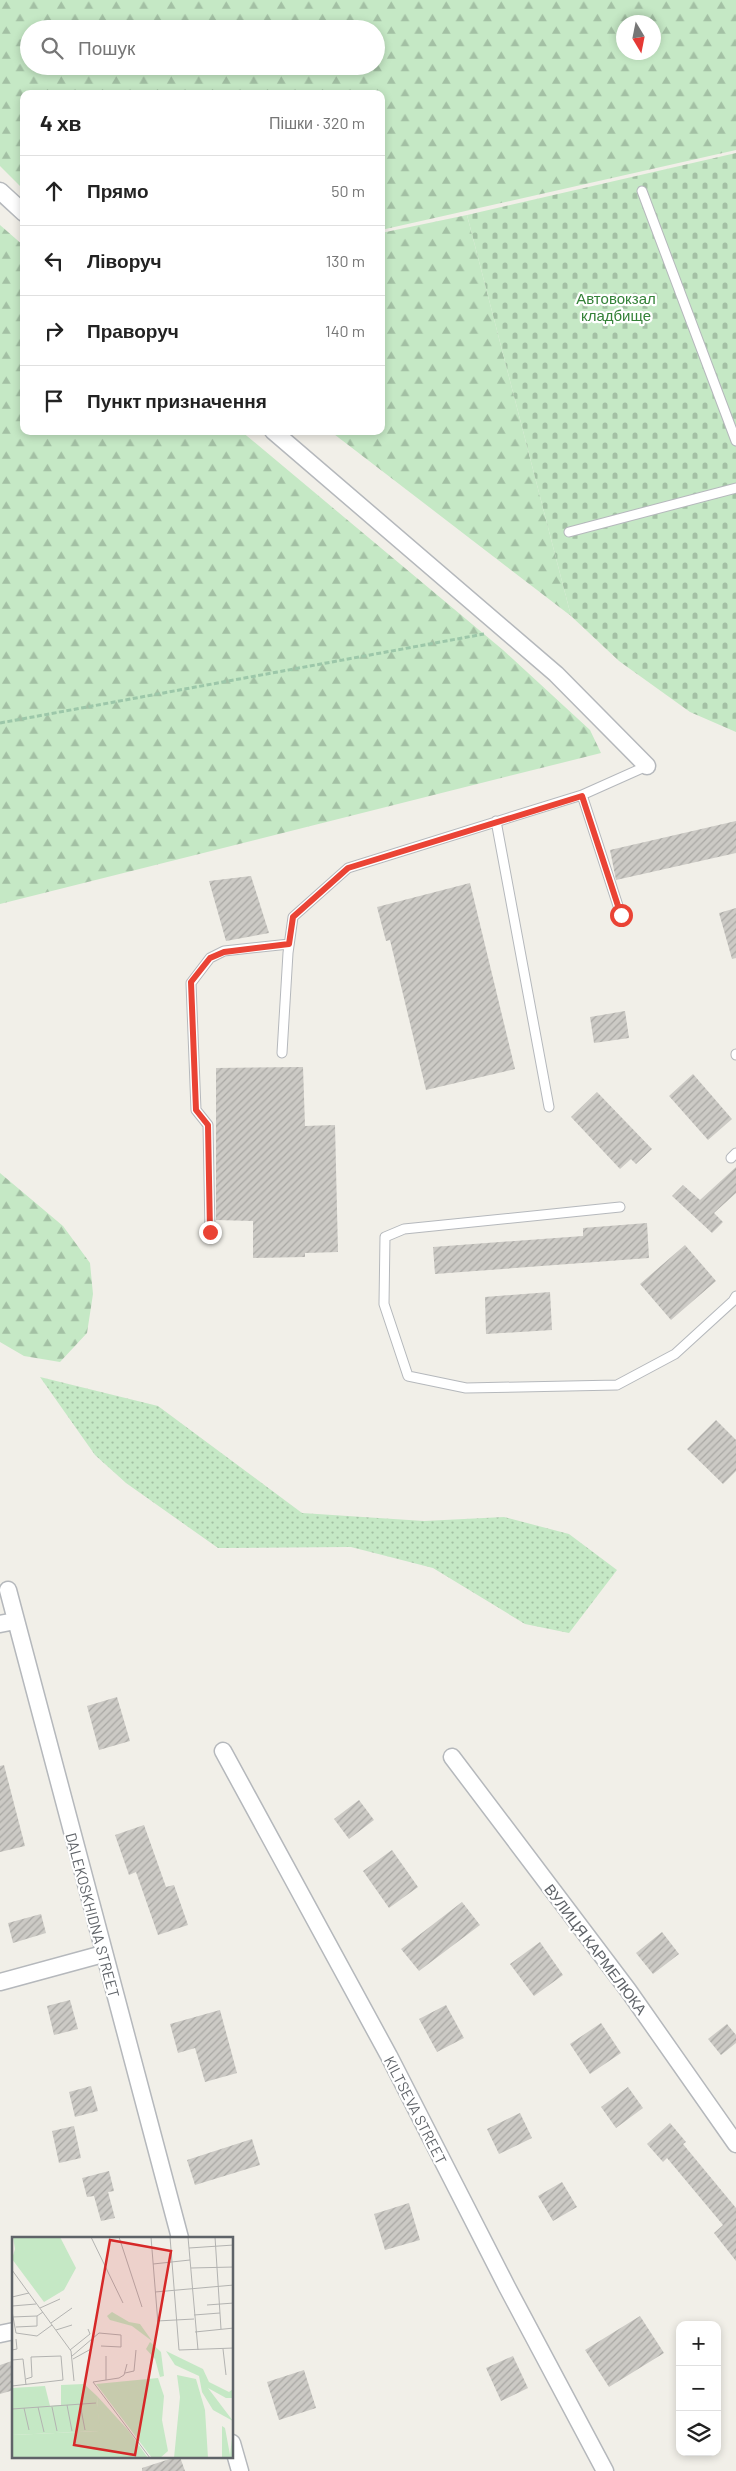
<!DOCTYPE html>
<html lang="uk">
<meta charset="utf-8">
<style>
body{margin:0;font-family:Barlow,sans-serif;background:#f2f2f2;color:#222}
.controls{position:absolute;right:15px;bottom:15px;display:grid;overflow:hidden;border-radius:10px;box-shadow:0 2px 8px #0003}
.controls button{width:45px;height:45px;display:grid;place-items:center;padding:0;border:0;border-bottom:1px solid #e0e0e0;background:#fff;color:#222;font:25px sans-serif}
.compass{position:absolute;left:616px;top:15px;width:45px;height:45px;border-radius:50%;background:#fff;box-shadow:0 2px 8px #0003;rotate:170deg}
.stop{position:absolute;width:15px;height:15px;margin:-11px;border:4px solid #ea4335;border-radius:50%;background:#fff}
.stop.end{background:#ea4335;border-color:#fff;box-shadow:0 1px 5px #0008}
.list{margin:0;padding:0;list-style:none}
h2{display:flex;justify-content:space-between;align-items:center;height:65px;margin:0;padding:0 20px;font-size:21px}
h2 small{font-size:16px;font-weight:400;color:#767676}
.list li{display:grid;grid-template-columns:32px 1fr auto;gap:15px;align-items:center;box-sizing:border-box;height:70px;padding:0 20px;border-top:1px solid #e0e0e0}
.list b{display:block;font-size:19px;white-space:nowrap}
.list em{font-size:16px;font-style:normal;color:#767676}
.icon{flex:none;width:28px;height:28px;fill:none;stroke:currentColor;stroke-width:2;stroke-linecap:round;stroke-linejoin:round}
.map{position:relative;flex:none;width:736px;height:2471px;overflow:hidden}
.search{position:absolute;background:#fff;box-shadow:0 2px 8px #0003;left:20px;top:20px;width:365px;height:55px;display:flex;align-items:center;gap:12px;box-sizing:border-box;padding:0 18px;border-radius:28px;color:#767676;font-size:19px}
.panel{position:absolute;background:#fff;box-shadow:0 2px 8px #0003;left:20px;top:90px;width:365px;height:345px;border-radius:10px}
.map>svg:first-child{display:block}
</style>
<div class="map">
<svg width="736" height="2471" viewBox="0 0 736 2471">
<defs>
<pattern id="grass-dots" width="8" height="8" patternUnits="userSpaceOnUse" patternTransform="scale(1.25)"><rect width="8" height="8" fill="#c5e8c5"/><path d="M2 2h.1M6 6h.1" fill="none" stroke="#a3c0a4" stroke-width="1.8" stroke-linecap="round"/></pattern>
<pattern id="forest-firs" width="22" height="20" patternUnits="userSpaceOnUse" patternTransform="scale(1.25)"><rect width="22" height="20" fill="#c5e8c5"/><path d="M5 1l3.5 6h-7zM16 11l3.5 6h-7z" fill="#a3c0a4"/></pattern>
<pattern id="cemetery-stones" width="16" height="16" patternUnits="userSpaceOnUse" patternTransform="scale(1.25)"><rect width="16" height="16" fill="#c5e8c5"/><path d="M2 7V4a2 2 0 0 1 4 0v3zM10 15v-3a2 2 0 0 1 4 0v3z" fill="#a3c0a4"/></pattern>
<pattern id="building-hatch" width="6" height="6" patternUnits="userSpaceOnUse" patternTransform="scale(1.25)"><rect width="6" height="6" fill="#cccac5"/><path d="M-1 1l2-2M0 6l6-6M5 7l2-2" fill="none" stroke="#a9a8a4"/></pattern>
</defs>
<rect width="100%" height="100%" fill="#f1efe8"/>
<path fill="url(#grass-dots)" d="M40,1377L158,1406L302,1513L424,1521L504,1517L569,1534L617,1570L569,1633L525,1624L433,1568L351,1547L218,1548L126,1483L95,1455Z"/>
<path fill="url(#forest-firs)" fill-rule="evenodd" d="M0,0H736V150L381,230V94H24V190L0,166ZM624,22H654V52H624ZM29,29H376V66H29Z
M467,215L571,616L330,431H381V233Z
M0,225L24,246V431H241L503,650L590,730L601,753L0,904Z
M0,1173L63,1226L90,1263L93,1294L87,1333L60,1362L24,1356L0,1342Z"/>
<path fill="url(#cemetery-stones)" d="M736,153V732L690,712L619,661L571,616L467,215Z"/>
<path fill="url(#building-hatch)" d="M736,821V853L616,880L610,850Z
M251,876L269,933L226,941L209,881Z
M470,883L515,1069L426,1090L390,940L386,941L377,907Z
M736,908V958L732,959L719,913Z
M625,1011L629,1038L594,1043L590,1017Z
M303,1067L305,1126L335,1125L338,1252L305,1253V1257L253,1258V1221L216,1220V1068Z
M693,1074L732,1119L708,1140L669,1096Z
M597,1092L652,1149L636,1164L631,1159L620,1169L571,1117Z
M736,1167V1193L714,1213L723,1222L712,1233L672,1196L683,1185L700,1200Z
M647,1223L649,1258L435,1274L433,1247L583,1236V1228Z
M685,1245L716,1281L671,1320L640,1284Z
M550,1292L552,1330L486,1334L485,1297Z
M716,1420L736,1440V1471L723,1484L687,1449Z
M117,1697L130,1741L99,1750L87,1706Z
M4,1765L25,1846L0,1852V1766Z
M359,1800L374,1820L349,1839L334,1819Z
M144,1825L166,1887L174,1885L188,1925L158,1935L136,1872L129,1875L115,1835Z
M392,1850L418,1887L389,1908L363,1871Z
M462,1902L480,1925L419,1971L401,1949Z
M41,1914L46,1933L13,1943L8,1923Z
M662,1932L679,1954L653,1974L636,1953Z
M540,1942L563,1975L534,1996L510,1964Z
M70,2000L78,2029L54,2035L47,2006Z
M446,2005L464,2038L437,2052L419,2019Z
M220,2010L237,2073L205,2082L195,2048L178,2053L170,2024Z
M601,2023L621,2053L590,2074L570,2044Z
M727,2024L736,2035V2043L721,2055L708,2039Z
M91,2086L98,2111L75,2117L69,2092Z
M628,2087L643,2108L616,2128L601,2107Z
M520,2113L532,2138L499,2154L487,2129Z
M670,2123L686,2142L683,2144L736,2208V2261L714,2233L723,2225L667,2158L663,2162L647,2144Z
M74,2126L81,2158L59,2163L52,2131Z
M252,2139L260,2165L195,2185L187,2160Z
M109,2171L114,2191L108,2192L115,2218L101,2221L94,2196L87,2197L82,2178Z
M562,2182L577,2207L553,2221L538,2196Z
M409,2203L420,2240L385,2250L374,2214Z
M640,2316L664,2353L609,2387L585,2350Z
M513,2356L528,2388L501,2401L486,2368Z
M12,2361L14,2390L0,2394V2365Z
M304,2370L316,2408L279,2420L267,2382Z
M176,2457H180L185,2471H142V2468Z"/>
<g fill="none" stroke-linecap="round" stroke-linejoin="round">
<defs>
<path id="lane" d="M642,191L736,441
M569,532L736,488
M582,795L621,915
M496,821L549,1107
M282,1053L288,953L293,917L348,868L582,795L647,766
M736,1054V1055
M731,1158L736,1153
M620,1207L404,1229L385,1237L384,1304L408,1376L466,1388L617,1385L675,1354L733,1301L736,1296
M210,1232L208,1125L196,1110L191,983L210,958L224,951L289,944"/>
<path id="street" d="M0,191L24,213
M273,431L556,674L647,766
M8,1590L180,2238
M0,1624L15,1621
M223,1751L389,2056L507,2287L605,2471
M452,1757L628,1990L736,2144
M0,1982L103,1954
M0,2334L14,2331
M232,2443L240,2471"/>
</defs>
<use href="#lane" stroke="#b5b8bc" stroke-width="11"/>
<use href="#street" stroke="#b5b8bc" stroke-width="19"/>
<path stroke="#9cc7a9" stroke-width="3" stroke-dasharray="5 2.5" stroke-linecap="butt" d="M0,723L484,634"/>
<use href="#lane" stroke="#fff" stroke-width="9"/>
<use href="#street" stroke="#fff" stroke-width="16"/>
</g>
<g fill="none" stroke-linecap="round" stroke-linejoin="round">
<path stroke="#ea4335" stroke-width="6" d="M210,1232L208,1125L196,1110L191,982L210,958L224,952L289,944L293,917L348,868L582,796L621,915"/>
</g>
<g text-anchor="middle" dominant-baseline="central" stroke-width="4.5" stroke-linejoin="round" paint-order="stroke">
<g font-size="15" fill="#348238" stroke="#fff">
<text x="616" y="298">Автовокзал<tspan x="616" dy="17">кладбище</tspan></text>
</g>
<g font-size="15" fill="#5f6368" stroke="#fff">
<text transform="translate(93 1915) rotate(75)">DALEKOSKHIDNA STREET</text>
<text transform="translate(596 1949) rotate(53)">ВУЛИЦЯ КАРМЕЛЮКА</text>
<text transform="translate(416 2110) rotate(63)">KILTSEVA STREET</text>
</g>
</g>
<g transform="translate(12 2237)">
<rect width="221" height="221" fill="#f1efe8"/>
<path d="M100,75L117,85L128,87L140,104L120,89L98,83L95,79ZM154,114L191,132L197,145L217,155L221,152V161H214L196,151L221,184L201,173L190,155L187,139L163,128Z" fill="#c5e8c5"/>
<path d="M1,0H48L64,31L52,53L32,65L0,22L3,12ZM138,105L149,115L152,139L148,140L143,122L134,112ZM165,138L184,142L193,173L196,221H162L168,160ZM146,141L152,159L150,183L156,214L148,221H140L84,147ZM85,159L116,193L136,221H0V198L87,194ZM210,189L213,191L218,218L221,193V221H210Z" fill="#c5e8c5"/>
<path d="M72,147L85,159L88,194L0,198V151L33,149L38,169L49,168V148Z" fill="#c5e8c5"/>
<path fill="none" stroke="#b3b3b1" stroke-width="1" d="M79,0L111,66M107,0L130,70M139,0L146,87M158,0L167,113L222,111M176,0L186,113M203,0L209,92M177,11L222,8M141,27L178,23M179,31L222,30M0,33L59,114L62,144M143,55L222,48M0,60L17,56M195,68L222,66M0,69L24,67M28,71L48,62M0,74L4,96L25,99L40,88M182,78L208,76M0,80L25,79L31,75M145,84L182,82M39,86L60,71M4,90L25,89V79M44,93L60,88M183,95L222,91M211,112L214,138M0,113L5,112L4,102M58,113L78,97L76,92M60,119L87,96L109,98V110L89,109M94,119V143M61,122L79,112M0,123L11,122L14,148M115,127L112,138L107,141L81,145L138,221M113,136L122,134L124,113M0,149L51,143L49,119L19,120L20,140L14,142M68,167L73,193M55,168L60,194M26,170L32,195M40,170L45,194M12,171L17,193M0,172L84,166"/>
<path fill="#d62828" fill-opacity="0.15" stroke="#d62828" stroke-width="2.5" d="M98,3L159,14L123,218L62,208Z"/>
<rect width="221" height="221" fill="none" stroke="#5f6368" stroke-width="2.5"/>
</g>
</svg>
<div class="controls">
<button>+</button>
<button>−</button>
<button><svg class="icon" aria-label="layers" viewBox="0 0 24 24"><path d="M12 4l9 5-9 5-9-5zM3 14l9 5 9-5"/></svg></button>
</div>
<svg class="compass" viewBox="-18 -18 36 36"><path d="M0-13l5 13h-10z" fill="#e53935"/><path d="M0 13l5-13h-10z" fill="#767676"/></svg>
<div class="stop" style="left:621px;top:915px"></div>
<div class="stop end" style="left:210px;top:1232px"></div>
<div class="search"><svg class="icon" aria-label="search" viewBox="0 0 24 24"><circle cx="10" cy="10" r="6"/><path d="M15 15l6 6"/></svg>Пошук</div>
<section class="panel">
<h2>4 хв<small>Пішки · 320 m</small></h2>
<ul class="list">
<li><svg class="icon" aria-label="ahead" viewBox="0 0 24 24"><path d="M12 20V5M6 11l6-6 6 6"/></svg><div><b>Прямо</b></div><em>50 m</em></li>
<li><svg class="icon" aria-label="left" viewBox="0 0 24 24"><path d="M17 20v-9H6M10 6l-5 5 5 5"/></svg><div><b>Ліворуч</b></div><em>130 m</em></li>
<li><svg class="icon" aria-label="right" viewBox="0 0 24 24"><path d="M7 20v-9h11M14 6l5 5-5 5"/></svg><div><b>Праворуч</b></div><em>140 m</em></li>
<li><svg class="icon" aria-label="arrive" viewBox="0 0 24 24"><path d="M6 21V4h12l-3 4 3 4H6"/></svg><div><b>Пункт призначення</b></div></li>
</ul>
</section>
</div>
